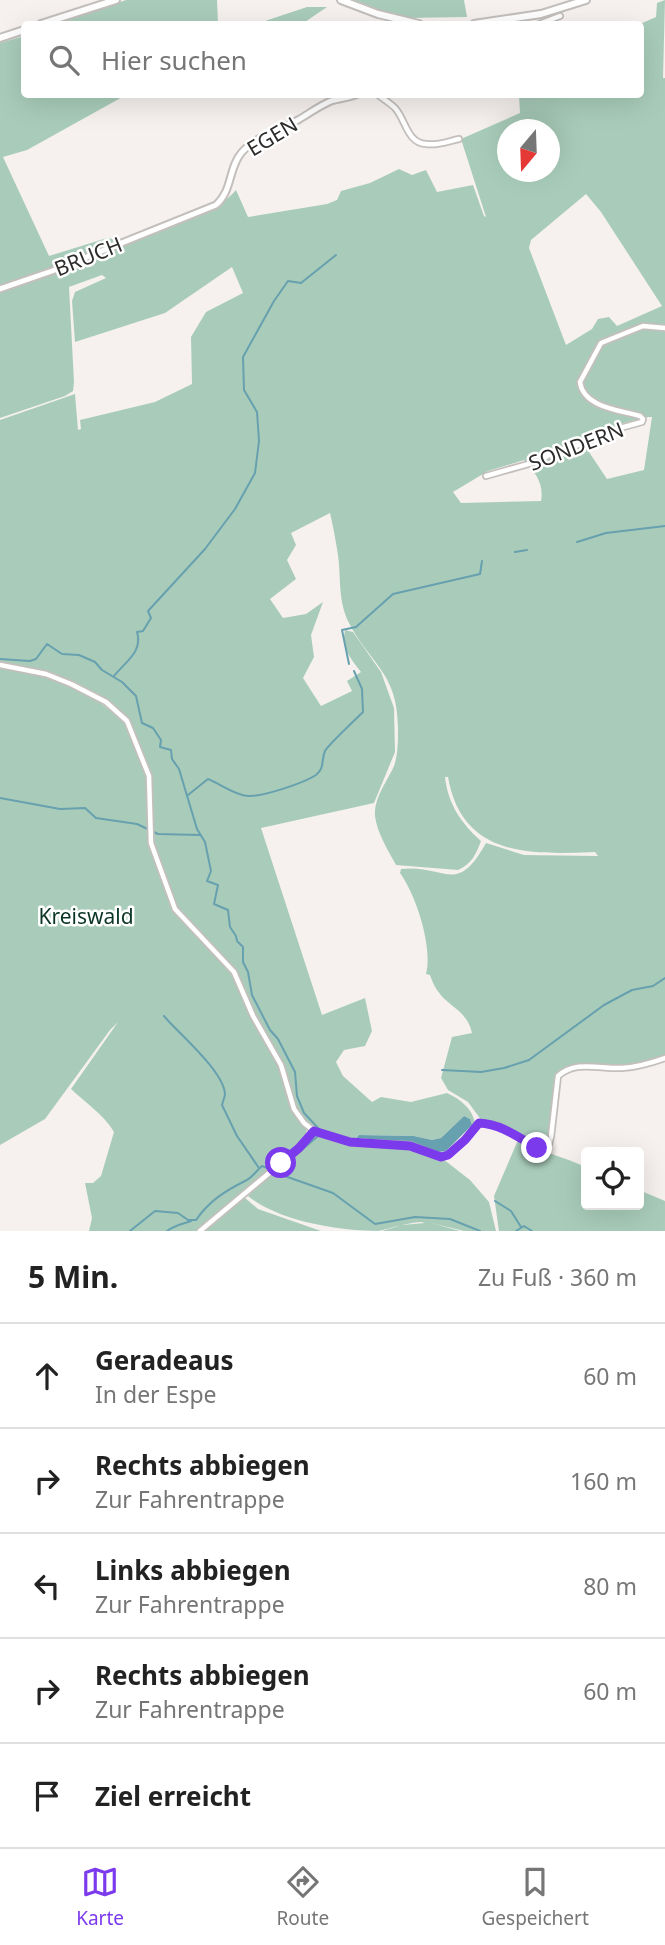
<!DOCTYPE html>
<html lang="de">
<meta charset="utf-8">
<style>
body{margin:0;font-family:"Noto Sans",sans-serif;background:#f6f6f6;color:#222}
.controls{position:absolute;right:21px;bottom:21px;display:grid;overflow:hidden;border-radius:7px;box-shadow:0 7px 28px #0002}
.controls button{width:63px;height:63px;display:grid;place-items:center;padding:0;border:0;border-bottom:2px solid #e0e0e0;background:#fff;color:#222;font:35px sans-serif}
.compass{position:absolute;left:497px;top:119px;width:63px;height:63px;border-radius:50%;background:#fff;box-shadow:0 7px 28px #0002;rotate:199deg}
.stop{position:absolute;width:21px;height:21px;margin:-16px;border:5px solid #7c3aed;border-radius:50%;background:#fff}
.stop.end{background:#7c3aed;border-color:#fff;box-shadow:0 2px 7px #0008}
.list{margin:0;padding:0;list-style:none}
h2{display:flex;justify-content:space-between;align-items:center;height:91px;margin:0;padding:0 28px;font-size:30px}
h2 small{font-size:23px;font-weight:400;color:#767676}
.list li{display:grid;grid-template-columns:46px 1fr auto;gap:21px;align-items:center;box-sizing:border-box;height:105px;padding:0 28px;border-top:2px solid #e0e0e0}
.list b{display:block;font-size:26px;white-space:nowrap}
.list p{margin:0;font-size:23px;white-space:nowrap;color:#767676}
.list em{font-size:23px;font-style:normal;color:#767676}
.icon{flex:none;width:38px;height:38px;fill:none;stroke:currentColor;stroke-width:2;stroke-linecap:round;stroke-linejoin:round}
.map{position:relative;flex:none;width:665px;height:1231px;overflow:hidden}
.search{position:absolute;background:#fff;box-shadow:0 7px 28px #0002;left:21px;right:21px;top:21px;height:77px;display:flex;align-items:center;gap:18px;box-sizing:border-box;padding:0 24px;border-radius:7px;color:#767676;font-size:26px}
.sheet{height:616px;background:#fff}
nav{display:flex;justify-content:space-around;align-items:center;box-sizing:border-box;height:98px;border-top:2px solid #e0e0e0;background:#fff;font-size:19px;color:#767676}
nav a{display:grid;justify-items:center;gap:4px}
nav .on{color:#7c3aed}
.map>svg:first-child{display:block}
</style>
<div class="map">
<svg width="665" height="1231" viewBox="0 0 665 1231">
<rect width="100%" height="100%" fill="#f6f1ee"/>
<path fill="#a9ccba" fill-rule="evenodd" d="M126,0H217L218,23L262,22L307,7H327L302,24H58Z
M348,0H464L467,17L405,18Z
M665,0L663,78H665V1056C650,1063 631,1066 615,1066C593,1066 574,1060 556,1075L549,1136C547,1143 545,1146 538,1146L504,1127L482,1121L468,1102L448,1090L441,1078L452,1037L472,1033C467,1010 449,1008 437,990C434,986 432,980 430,975L426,974C433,947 416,895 400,873L401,869C446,864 456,897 486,843L524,855L598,856L595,852C530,855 462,857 448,777H445C448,804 461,823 481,841C476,854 472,864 458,870L396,865C388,850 377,833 375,816C374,797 387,782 394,766C398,755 398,740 398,728C398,671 368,663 347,619C338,598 341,577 338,555C336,542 333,526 330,513L291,533L296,545L287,560L296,579L270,599L283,618L306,614L323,602L311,635L314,657L303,678L321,706L352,691L347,681L361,672C351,660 341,647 345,630L353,632L381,672L394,708L395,752L374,803L261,828L322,1015L365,998L372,1031L365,1046L344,1050L336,1062L343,1076L372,1102L381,1097L411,1102L447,1093C460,1099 472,1108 475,1123L472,1125L470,1119L464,1116L441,1138L432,1140L414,1136L359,1135L353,1140L314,1128L301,1116L294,1102L286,1072L279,1057L254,1016L234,968L173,903L172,910L233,972L249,1011L283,1072L296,1115L307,1131C304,1147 261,1178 246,1189L245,1198L258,1209L321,1231H89L92,1218L85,1183H93L101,1176L114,1132C104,1115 86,1103 71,1089L118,1022L110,1030L45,1119L0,1145V666L53,677L87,692L128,725L130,723C110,700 79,680 48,673C32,669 15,668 0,663V420L75,394L78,430L81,429L80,420L155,402L192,384L191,337L206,312L243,293L232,267L165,313L75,342L72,301L75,292L106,278L102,275L69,287L74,382L73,391L65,396L0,418V293C54,274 108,252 161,229C187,218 217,212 236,190L248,217L327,204L337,200L341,191L370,183L399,169L412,175L426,170L437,192L473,185L484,216L486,217L461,139L520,113L519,95L640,94V24L656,17L657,3ZM508,130H550V172H508ZM586,194L601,212L662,306L617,326L609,317L598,319L592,329L566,345L529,248L531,240ZM648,417H652L644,470L607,479L585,446C599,426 626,423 648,417ZM524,460C536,473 544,484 541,501L461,503L453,492L488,471Z
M24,36V94L126,95L27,150L3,157L49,256L107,238L118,240L34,275L0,286V43Z
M313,1134L339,1140L410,1147L443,1159L470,1180L489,1202L496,1231H464L431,1223L460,1231H382L402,1225L425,1223L421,1222C405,1223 393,1228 378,1231C339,1231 278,1221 248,1196Z
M518,1140C540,1151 563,1157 586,1167V1205H639V1190L665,1201V1231H499L494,1196Z"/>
<path fill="#67a0ae" d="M464,1116L470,1119L472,1125L446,1151L439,1152L409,1142L356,1138L359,1135L414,1136L432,1140L441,1138Z"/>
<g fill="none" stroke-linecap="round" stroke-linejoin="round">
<path stroke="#67a0ae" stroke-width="2" d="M577,542L606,533L665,526
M515,552L527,550
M0,659L30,661L36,659L47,644L62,654L79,655L95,662L102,670L122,682L136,696L142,723L153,728L161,740L160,747L171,750L172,759L179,769L197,829L205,842L211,871L207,881L218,885L214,904L228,910L230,927L236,936L237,941L243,947V962L248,972L252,995L270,1030L278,1039L295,1072L297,1096L304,1113L319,1129
M349,664L342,630L356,627L393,594L480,574L482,561
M114,676C126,661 143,652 137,632L143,631L151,618L148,611L205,549L235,509L255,473L259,441L257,412L244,390L243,357L274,301L288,281L301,283L336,255
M188,795L208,779C221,784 234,795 248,796C262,797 304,783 316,775C325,768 321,760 325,751C327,746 357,718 363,712L362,689L354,671
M0,798L60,809L85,808L96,818L137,824L158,834L200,835
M164,1016C178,1033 225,1072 225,1095C224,1098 223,1102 222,1105L237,1136L259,1168
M442,1070L481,1072L504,1068L529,1060L604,1005L632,990L653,986L665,978
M318,1136L284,1165L279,1174L333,1193L375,1224L415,1217L450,1219L480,1231
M495,1201L511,1211L521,1227
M130,1231L155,1211L178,1213L188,1220H196C209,1201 225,1191 245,1181C252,1178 256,1171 262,1166L270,1169
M167,1231C175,1225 183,1224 191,1221
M516,1231L524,1226L532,1231"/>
<defs>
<path id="minor" d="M539,24L560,16
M377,94C383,99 390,103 395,108C406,120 407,143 426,144C437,146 449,141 459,139
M486,476L539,461L554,452L589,442L602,433L642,422L643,419L640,416C619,410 583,407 580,382L601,343L643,326L665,328
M0,665L46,674L71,684L106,702L127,721L149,776L151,843L175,909L234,972L253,1016L281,1065L294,1109L304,1123L314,1131L334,1138L350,1142L410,1145L441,1157L448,1155L465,1140L479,1123C501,1124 518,1137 537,1148H544L549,1144L551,1137L558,1076C576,1060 599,1069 622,1068C636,1067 651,1063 665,1058
M200,1231L299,1148L314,1131"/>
<path id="tertiary" d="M0,289L52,271L216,205C233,190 228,168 242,152C256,136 280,130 298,120C310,113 319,106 331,101C340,98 349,98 358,94"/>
<path id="secondary" d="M341,0L378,14L419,24
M41,24L116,0
M474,24L541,14L586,0
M0,38L24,30"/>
</defs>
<use href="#minor" stroke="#c3bfbc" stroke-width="8"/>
<use href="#tertiary" stroke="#c3bfbc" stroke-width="9"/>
<use href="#secondary" stroke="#c3bfbc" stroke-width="10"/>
<use href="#minor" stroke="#fff" stroke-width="4.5"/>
<use href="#tertiary" stroke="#fff" stroke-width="5"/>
<use href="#secondary" stroke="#fff" stroke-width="6"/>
</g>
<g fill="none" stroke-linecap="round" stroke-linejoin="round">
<path stroke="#7c3aed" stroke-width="9" d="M281,1163L299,1148L314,1131L350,1142L410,1146L441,1157L448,1155L465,1140L479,1123C501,1124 518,1137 537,1148"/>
</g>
<g text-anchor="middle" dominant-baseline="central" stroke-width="5" stroke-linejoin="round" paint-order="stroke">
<g font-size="21" fill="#2e2c2b" stroke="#fff">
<text transform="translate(272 136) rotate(-31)">EGEN</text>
<text transform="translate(88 256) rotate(-22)">BRUCH</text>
<text transform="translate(576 446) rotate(-21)">SONDERN</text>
</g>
<g font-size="21" fill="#0a3524" stroke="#fff">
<text x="86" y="916">Kreiswald</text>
</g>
</g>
</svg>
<div class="controls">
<button><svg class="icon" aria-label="locate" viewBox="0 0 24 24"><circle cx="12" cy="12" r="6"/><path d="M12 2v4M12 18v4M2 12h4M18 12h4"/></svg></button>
</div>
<svg class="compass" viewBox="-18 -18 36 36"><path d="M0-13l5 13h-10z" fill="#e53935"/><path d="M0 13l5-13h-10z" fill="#767676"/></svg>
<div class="stop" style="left:281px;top:1163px"></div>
<div class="stop end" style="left:537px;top:1148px"></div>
<div class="search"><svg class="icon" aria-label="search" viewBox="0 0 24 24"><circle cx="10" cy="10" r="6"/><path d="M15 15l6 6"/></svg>Hier suchen</div>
</div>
<section class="sheet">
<h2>5 Min.<small>Zu Fuß · 360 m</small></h2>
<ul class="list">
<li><svg class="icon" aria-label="ahead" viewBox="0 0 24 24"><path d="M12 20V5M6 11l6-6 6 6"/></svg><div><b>Geradeaus</b><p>In der Espe</p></div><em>60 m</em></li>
<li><svg class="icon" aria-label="right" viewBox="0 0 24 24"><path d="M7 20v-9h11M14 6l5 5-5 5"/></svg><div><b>Rechts abbiegen</b><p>Zur Fahrentrappe</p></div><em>160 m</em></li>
<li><svg class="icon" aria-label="left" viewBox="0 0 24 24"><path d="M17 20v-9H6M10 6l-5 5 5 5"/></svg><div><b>Links abbiegen</b><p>Zur Fahrentrappe</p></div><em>80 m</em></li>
<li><svg class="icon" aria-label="right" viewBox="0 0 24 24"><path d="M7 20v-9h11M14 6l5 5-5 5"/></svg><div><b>Rechts abbiegen</b><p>Zur Fahrentrappe</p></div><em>60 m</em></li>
<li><svg class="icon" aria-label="arrive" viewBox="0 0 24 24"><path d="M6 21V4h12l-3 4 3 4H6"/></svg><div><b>Ziel erreicht</b></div></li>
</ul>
</section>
<nav>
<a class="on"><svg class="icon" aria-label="map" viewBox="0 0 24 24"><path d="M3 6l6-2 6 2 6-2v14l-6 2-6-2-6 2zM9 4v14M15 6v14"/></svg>Karte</a>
<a><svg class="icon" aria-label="directions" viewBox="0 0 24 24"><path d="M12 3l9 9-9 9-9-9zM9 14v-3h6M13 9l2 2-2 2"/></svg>Route</a>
<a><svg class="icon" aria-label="saved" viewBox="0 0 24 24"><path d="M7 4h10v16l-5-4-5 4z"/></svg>Gespeichert</a>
</nav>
